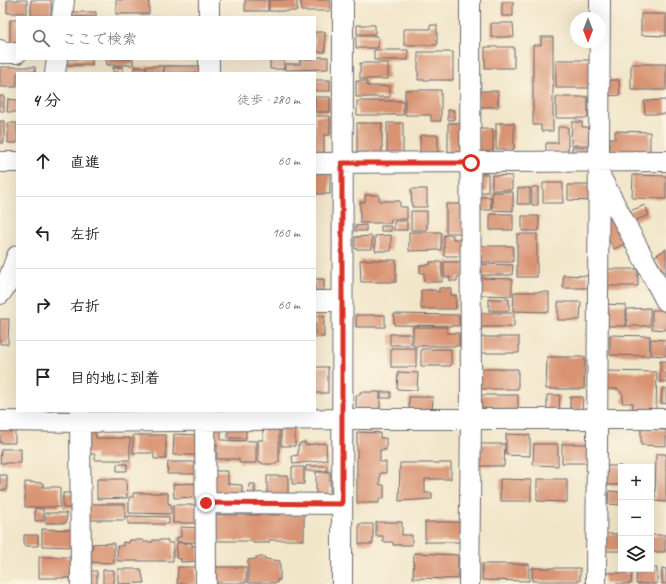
<!DOCTYPE html>
<html lang="ja">
<meta charset="utf-8">
<style>
body{margin:0;font-family:Caveat,"Klee One",sans-serif;background:#f6f6f6;color:#202124}
.controls{position:absolute;right:12px;bottom:12px;display:grid;overflow:hidden;border-radius:0px;box-shadow:0 4px 16px #0002}
.controls button{width:36px;height:36px;display:grid;place-items:center;padding:0;border:0;border-bottom:1px solid #e0e0e0;background:#fff;color:#202124;font:20px sans-serif}
.compass{position:absolute;left:570px;top:12px;width:36px;height:36px;border-radius:50%;background:#fff;box-shadow:0 4px 16px #0002;rotate:180deg}
.stop{position:absolute;width:12px;height:12px;margin:-9px;border:3px solid #d93025;border-radius:50%;background:#fff}
.stop.end{background:#d93025;border-color:#fff;box-shadow:0 1px 4px #0008}
.list{margin:0;padding:0;list-style:none}
h2{display:flex;justify-content:space-between;align-items:center;height:52px;margin:0;padding:0 16px;font-size:17px}
h2 small{font-size:13px;font-weight:400;color:#757577}
.list li{display:grid;grid-template-columns:26px 1fr auto;gap:12px;align-items:center;box-sizing:border-box;height:72px;padding:0 16px;border-top:1px solid #e0e0e0}
.list b{display:block;font-size:15px;white-space:nowrap}
.list em{font-size:13px;font-style:normal;color:#757577}
.icon{flex:none;width:22px;height:22px;fill:none;stroke:currentColor;stroke-width:2;stroke-linecap:round;stroke-linejoin:round}
.map{position:relative;flex:none;width:666px;height:584px;overflow:hidden}
.search{position:absolute;background:#fff;box-shadow:0 4px 16px #0002;left:16px;top:16px;width:300px;height:44px;display:flex;align-items:center;gap:10px;box-sizing:border-box;padding:0 14px;border-radius:0px;color:#757577;font-size:15px}
.panel{position:absolute;background:#fff;box-shadow:0 4px 16px #0002;left:16px;top:72px;width:300px;height:340px;border-radius:0px}
.map>svg:first-child{display:block}
</style>
<div class="map">
<svg width="666" height="584" viewBox="0 0 666 584">
<rect width="100%" height="100%" fill="#fcf5e5"/>
<filter id="ink" filterUnits="userSpaceOnUse"><feTurbulence type="fractalNoise" baseFrequency=".025" numOctaves="2"/><feDisplacementMap in="SourceGraphic" scale="8" xChannelSelector="R" yChannelSelector="G"/><feConvolveMatrix kernelMatrix="1 2 1 2 8 2 1 2 1" color-interpolation-filters="sRGB"/></filter>
<filter id="wash" filterUnits="userSpaceOnUse"><feTurbulence type="fractalNoise" baseFrequency=".012" numOctaves="4" result="noise"/><feDisplacementMap in="SourceGraphic" scale="16" xChannelSelector="R" yChannelSelector="G"/><feGaussianBlur stdDeviation="0.9" result="paint"/><feColorMatrix in="noise" values="0 0 0 0 0 0 0 0 0 0 0 0 0 0 0 0 0 1.4 0 .05"/><feComposite in="paint" operator="in"/></filter>
<g filter="url(#wash)">
<rect width="100%" height="100%" fill="#f1e6c9"/>
<g id="blocks">
<path fill="#d89372" d="M7,0H27V13H7Z
M31,0H51V16H31Z
M116,0H149V14H116Z
M245,0H268V11H245Z
M269,0H297V11H269Z
M301,0H330V11H301Z
M502,2H513V16H502Z
M71,12H96V17H71Z
M641,14H666V36L641,35Z
M10,20H17V42H10Z
M491,23H513L514,37H491Z
M357,25H375V34H357Z
M430,25H437V45H404V29H430Z
M315,32H325V52H315Z
M356,36H378V48H356Z
M541,37H553V131H541V125H533V45H541Z
M485,47H514V68H485Z
M374,50H408V60H374Z
M418,52H453V80H418Z
M315,57H328V69L285,70V64H300V59H315Z
M66,59H92V65H66Z
M106,59H133V65H107Z
M270,59H284V69H270Z
M556,60H590V88H556Z
M360,63H388V79H360Z
M631,64H666V90H631Z
M146,66H163V73H146Z
M164,66H199V73H164Z
M0,67H35V73H17V87H0Z
M113,67H123V72H113Z
M134,67H145V73H134Z
M315,80H330V91H315Z
M604,80H619L620,95L605,96Z
M356,81H367V86H390V97H356Z
M405,90H441V121H431V115H405Z
M478,91H498V107H478Z
M0,96H4V111H0Z
M315,97H330V112H315Z
M556,97H588V118H556Z
M8,99L17,100V112H7Z
M666,100V114H645L644,101Z
M357,101H403V115H357Z
M448,110H454V120H448Z
M315,116H330V135H324V155H315Z
M0,121H4V143H0Z
M572,122H582V127H589V145H571Z
M8,123H17V143H8Z
M357,123H382V154H357Z
M387,123H403V155H387Z
M448,123H464V152H448Z
M496,123H514V149H496Z
M558,127H568V155H546V143H558Z
M478,129H493V152H478Z
M615,131L650,132V156L609,155V138L615,139Z
M420,135H438V153H420Z
M572,147H589V155H572Z
M315,170H330V194H315Z
M476,174H488V192H476Z
M492,175L512,176V190H492Z
M633,175L666,176V199L632,198Z
M543,183H563V203H543Z
M568,185H590V201L568,200Z
M532,187H538V205H532Z
M518,188H530V204H517Z
M411,189H427V207H412Z
M492,192H513V211L492,210Z
M365,195H379V201H400V207H407V219H391V223H360V202H365Z
M477,197H491V210H476Z
M446,204H463V233H446Z
M645,205L649,215L634,221L630,211Z
M411,211H427V230H411Z
M490,214H513V230H490Z
M522,216H539V231H522Z
M612,216L626,243L614,249L602,228L603,221Z
M394,221H407V230H394Z
M366,225V231H355V226Z
M381,226H391V231H381Z
M409,232H441V250L409,251Z
M517,234H537V277H517Z
M391,235V251H375V236Z
M444,235H453V239H465V256H444Z
M372,236V249H355V237Z
M479,246H513V262H479Z
M666,249V274L654,257Z
M360,260H396V282H361Z
M430,262H442V282H424V273H420V265H430Z
M444,262H464V277H457V281H450V277H444Z
M480,264L513,265L512,275H480Z
M607,269H638V286H607Z
M563,275L588,276V288H563Z
M480,278L512,279V296L480,295Z
M315,279H324V296H315Z
M439,288H451V295H456V309H421V290H436V292H439Z
M514,292H549V312L513,311Z
M489,299H509V311H489Z
M558,302H581L580,320H558Z
M602,304L626,305V326H602Z
M650,308V326H627V309Z
M652,310H663L666,316V330L652,329Z
M476,313H514V327H476Z
M394,314L459,315V326L394,325Z
M356,315H385V327H356Z
M315,316H324V337H315Z
M0,319H9L8,344H0Z
M413,327H447V333H459V346H413Z
M390,334H411V345H390Z
M610,335L650,336L649,356L610,355Z
M480,337H519V353H480Z
M651,339L666,340V356L651,355Z
M391,348H416V367H391Z
M421,349H451V366H421Z
M547,357H585L584,389H546Z
M660,361H666V382H660Z
M315,367H328V393H315Z
M480,369H518V389H480Z
M603,371L657,372L656,411H633V403H622L623,395L618,389H603Z
M398,372L418,373L417,390L397,389Z
M662,388H666V404L661,403Z
M360,392H380V415L356,414V395H360Z
M381,392H391V398H381Z
M475,395H518V411H475Z
M547,395H560L559,410H547Z
M409,397H433L432,414L409,410Z
M570,397H583L582,410H570Z
M210,426H221V440L256,441V463H239V459H217V444H210Z
M0,427H15V443H0Z
M228,427L246,428V438H228Z
M263,427H279V462H276V464H262V462H258V440H263Z
M281,427H295V446H281Z
M641,429L666,430V446L641,445Z
M86,432H95L96,438H130V460H95V454H86Z
M357,432L380,433V438H386V450H380V462H386V473H380V485H384V498H379V503H357Z
M174,434L199,435L198,455H173Z
M506,434L530,435V456L506,455Z
M133,435H166V459H154V453H133Z
M305,442V445L326,443L327,460L293,464L292,456L298,455V445H300V443Z
M476,444H505L504,466H476Z
M534,444H558V466L533,465Z
M562,444H590V463H562Z
M1,449H21V463H0Z
M656,454H666V502L655,501Z
M168,462H202V474H167Z
M400,463H451V479H425V493H432V499L399,501Z
M117,464H127V471H117Z
M306,466H327V471H306Z
M602,466H621V485H602Z
M292,467H304V484H292Z
M210,471H228V484L242,485V497H213Z
M316,472H330V496H316Z
M0,475H7V490H0Z
M267,476H288V495H267Z
M97,479H126L127,498L97,499Z
M500,479L531,480V501H500Z
M537,479H567V502L537,501Z
M25,482L43,483V487H60V507H25Z
M199,483V497L174,498L173,484Z
M249,484H255V496H248Z
M609,491L621,492V505L608,504Z
M63,493H74V508H63Z
M133,493H168V504H171V514L129,513V497H133Z
M87,504H125V520H87Z
M173,505H199V523H173Z
M35,508L43,509V521H35Z
M280,509H304V540H269V543H253V541H215V515H280Z
M45,513H67L66,523H45Z
M128,516L169,517V524H128Z
M376,522H402V535H412V545H393V542H383V536H376Z
M425,522H462V542H425Z
M359,524H373V544H359Z
M181,527L202,528L201,542H177V537H181Z
M42,529L74,530V547L42,546Z
M604,534H621V551H604Z
M24,535H38V546H24Z
M651,535H665V552H651Z
M130,540H143V542H153V540H168V543H173V561H117V546H123V542L129,543Z
M114,543V563L89,562V548H93L92,544Z
M177,543H192V546H199L198,561L181,562V559L176,558Z
M414,553L458,555V579L413,578Z
M39,557H76V578H39Z
M256,557H265V559L280,561V580H277V583H248V560L256,559Z
M482,564H529V581L482,580Z
M178,567H196V584H177Z
M209,567H246V583H209Z
M532,568H580V581H532Z
M657,568V584H636L637,569Z
M662,568L666,569V584H662Z
M118,569H141L144,583L118,584Z
M103,570H114V584H103Z
M86,571H97V584H86Z
M604,573H632L631,584H604Z"/>
</g>
</g>
<g filter="url(#ink)">
<use href="#blocks" fill-opacity="0" stroke="#6a676d" stroke-width="1"/>
<g fill="none" stroke-linecap="round" stroke-linejoin="round">
<defs>
<path id="minor" d="M62,17L64,0
M209,17V0
M0,50L2,53H17
M55,73L57,59
M209,73V59
M0,162H17
M315,163L666,161
M600,176L666,301
M0,294L6,286L17,256
M315,301H342
M80,411L81,584
M205,411L206,584
M0,421L80,422L341,419H666
M206,503L342,504
M342,584L343,0
M469,584L471,420L470,0
M596,584L600,0"/>
</defs>
<use href="#minor" stroke="#6a676d" stroke-width="22"/>
<use href="#minor" stroke="#fff" stroke-width="20"/>
</g>
</g>
<g fill="none" stroke-linecap="round" stroke-linejoin="round" filter="url(#ink)">
<path stroke="#d93025" stroke-width="5" d="M206,503L342,504V163H471"/>
</g>
</svg>
<div class="controls">
<button>+</button>
<button>−</button>
<button><svg class="icon" aria-label="layers" viewBox="0 0 24 24"><path d="M12 4l9 5-9 5-9-5zM3 14l9 5 9-5"/></svg></button>
</div>
<svg class="compass" viewBox="-18 -18 36 36"><path d="M0-13l5 13h-10z" fill="#e53935"/><path d="M0 13l5-13h-10z" fill="#757577"/></svg>
<div class="stop" style="left:471px;top:163px"></div>
<div class="stop end" style="left:206px;top:503px"></div>
<div class="search"><svg class="icon" aria-label="search" viewBox="0 0 24 24"><circle cx="10" cy="10" r="6"/><path d="M15 15l6 6"/></svg>ここで検索</div>
<section class="panel">
<h2>4 分<small>徒歩 · 280 m</small></h2>
<ul class="list">
<li><svg class="icon" aria-label="ahead" viewBox="0 0 24 24"><path d="M12 20V5M6 11l6-6 6 6"/></svg><div><b>直進</b></div><em>60 m</em></li>
<li><svg class="icon" aria-label="left" viewBox="0 0 24 24"><path d="M17 20v-9H6M10 6l-5 5 5 5"/></svg><div><b>左折</b></div><em>160 m</em></li>
<li><svg class="icon" aria-label="right" viewBox="0 0 24 24"><path d="M7 20v-9h11M14 6l5 5-5 5"/></svg><div><b>右折</b></div><em>60 m</em></li>
<li><svg class="icon" aria-label="arrive" viewBox="0 0 24 24"><path d="M6 21V4h12l-3 4 3 4H6"/></svg><div><b>目的地に到着</b></div></li>
</ul>
</section>
</div>
